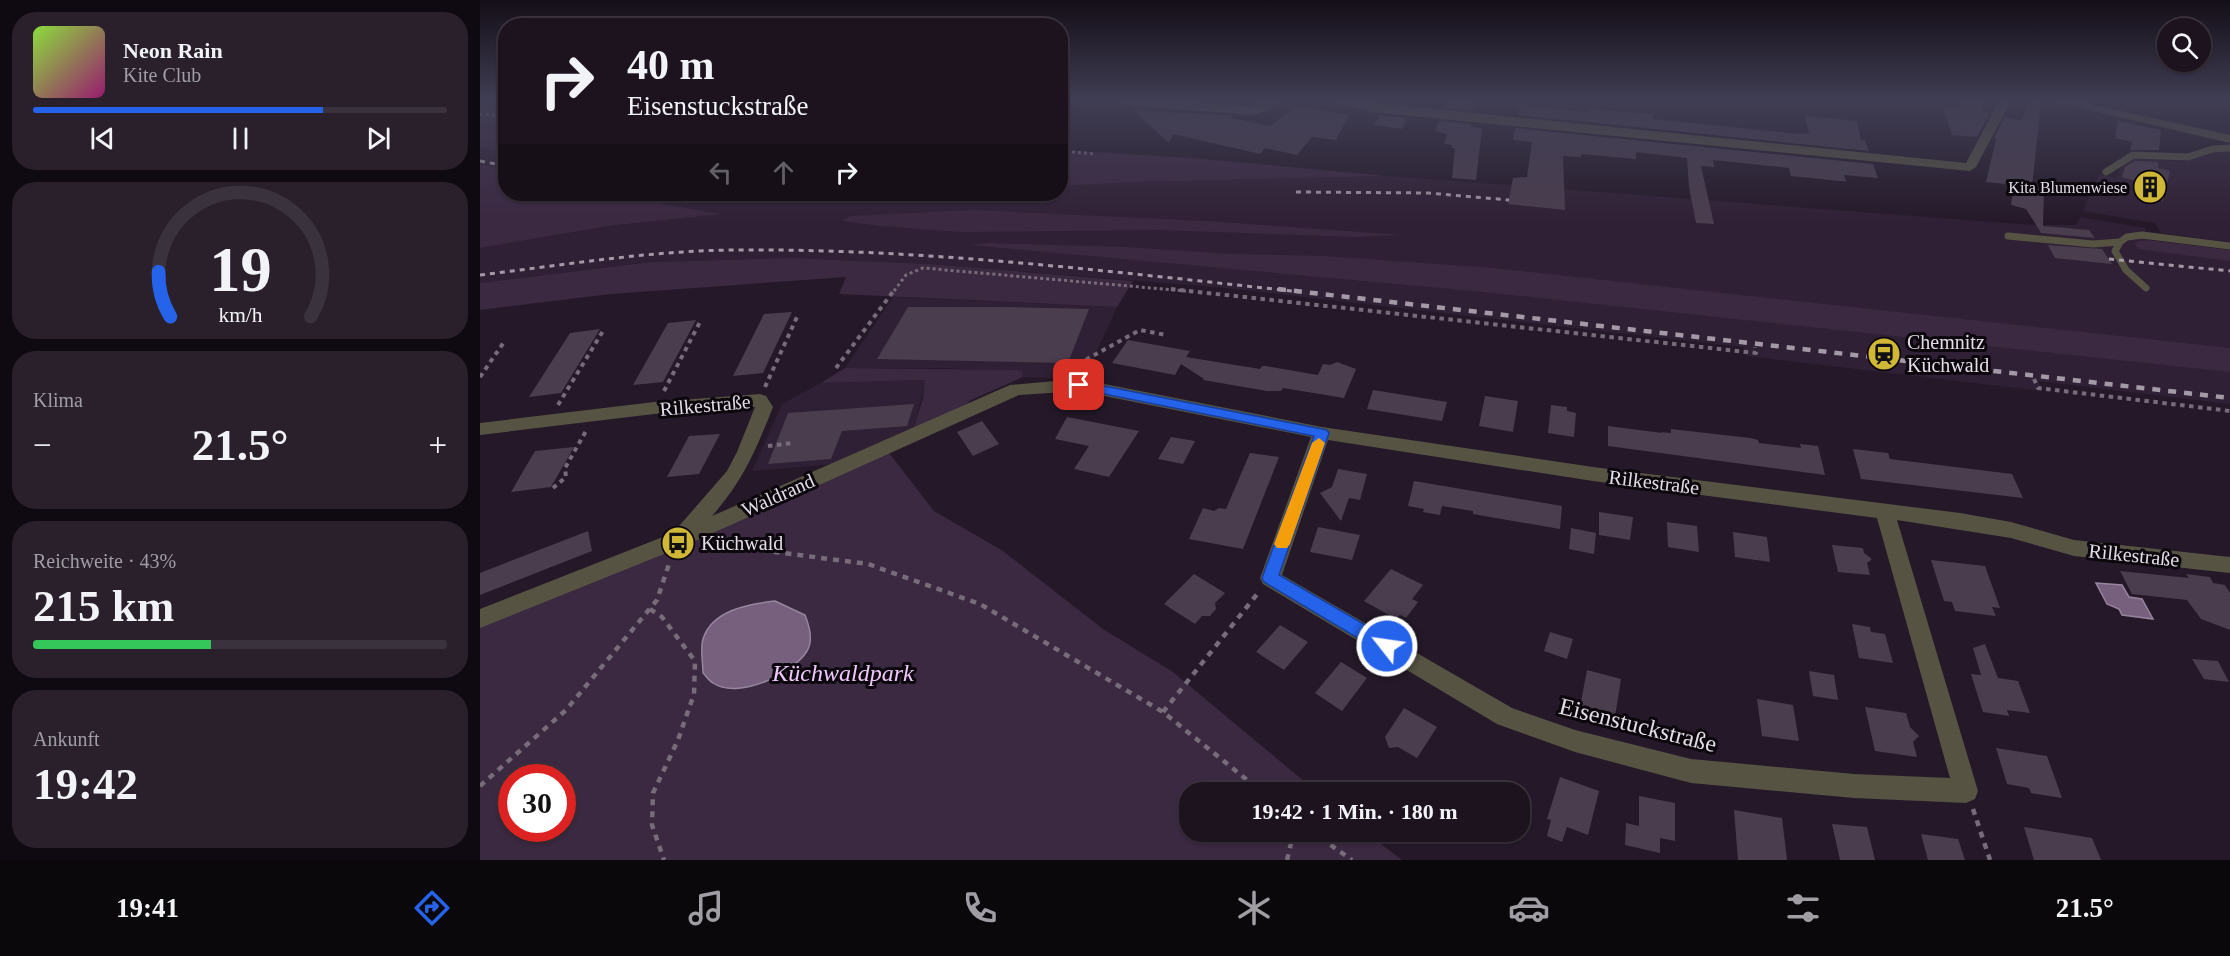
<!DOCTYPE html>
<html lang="de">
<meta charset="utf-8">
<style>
:root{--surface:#1c131f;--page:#29202c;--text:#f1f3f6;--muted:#a09ea4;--line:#3a323d;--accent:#2563eb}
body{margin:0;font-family:Georgia,serif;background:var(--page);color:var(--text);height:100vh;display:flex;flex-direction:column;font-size:22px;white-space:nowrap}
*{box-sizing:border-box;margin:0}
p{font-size:20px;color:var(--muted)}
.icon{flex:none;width:33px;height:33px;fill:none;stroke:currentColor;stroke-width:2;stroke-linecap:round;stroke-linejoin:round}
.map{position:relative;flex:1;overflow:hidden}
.panel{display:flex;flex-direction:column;gap:12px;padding:12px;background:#0f0a11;width:480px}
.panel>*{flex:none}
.hud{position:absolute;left:18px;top:18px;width:570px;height:183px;border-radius:24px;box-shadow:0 2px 4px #0004,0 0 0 2px var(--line);background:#1c131f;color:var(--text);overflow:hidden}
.fabs{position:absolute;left:1677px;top:18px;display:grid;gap:12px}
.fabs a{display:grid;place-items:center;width:54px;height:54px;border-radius:50%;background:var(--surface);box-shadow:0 2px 4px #0004,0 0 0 2px var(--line);font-size:30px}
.speed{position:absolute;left:18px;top:764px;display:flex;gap:12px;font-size:30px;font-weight:700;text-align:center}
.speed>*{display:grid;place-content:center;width:78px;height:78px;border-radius:50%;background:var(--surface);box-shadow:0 2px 4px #0004,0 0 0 2px var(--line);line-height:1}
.speed .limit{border:9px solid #d22;background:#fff;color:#111}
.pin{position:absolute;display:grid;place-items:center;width:51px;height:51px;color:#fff;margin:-26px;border-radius:12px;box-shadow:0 3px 9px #0006}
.me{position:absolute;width:66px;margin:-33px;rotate:300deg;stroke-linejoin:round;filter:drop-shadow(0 0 4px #0008)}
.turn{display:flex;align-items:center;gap:21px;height:126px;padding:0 30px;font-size:27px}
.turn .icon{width:78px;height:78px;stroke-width:2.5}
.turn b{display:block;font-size:42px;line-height:51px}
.lanes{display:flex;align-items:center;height:57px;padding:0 30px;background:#0003;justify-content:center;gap:30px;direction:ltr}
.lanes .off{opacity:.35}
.big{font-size:45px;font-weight:600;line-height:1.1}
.panel .tile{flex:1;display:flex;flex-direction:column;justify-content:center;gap:9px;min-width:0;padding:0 21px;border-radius:24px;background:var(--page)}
.panel .dial{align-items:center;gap:0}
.dial svg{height:156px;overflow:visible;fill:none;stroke:var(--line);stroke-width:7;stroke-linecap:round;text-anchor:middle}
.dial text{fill:var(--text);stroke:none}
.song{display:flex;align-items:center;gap:18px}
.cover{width:72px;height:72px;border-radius:9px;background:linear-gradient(135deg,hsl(90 70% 55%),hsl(320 70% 35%))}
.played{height:6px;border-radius:3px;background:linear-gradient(90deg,var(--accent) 70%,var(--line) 70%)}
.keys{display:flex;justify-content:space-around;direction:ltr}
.heat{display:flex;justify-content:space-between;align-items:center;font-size:33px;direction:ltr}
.charge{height:9px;border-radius:4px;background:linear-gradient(90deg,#34c759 43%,var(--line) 0)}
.trip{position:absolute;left:699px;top:782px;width:351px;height:60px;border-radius:24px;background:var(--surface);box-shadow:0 2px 4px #0004,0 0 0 2px var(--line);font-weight:600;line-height:60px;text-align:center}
.menu{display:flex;height:96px;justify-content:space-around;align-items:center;background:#0b080c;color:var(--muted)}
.menu .icon{width:42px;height:42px}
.menu .current{color:var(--accent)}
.menu b{font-size:27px;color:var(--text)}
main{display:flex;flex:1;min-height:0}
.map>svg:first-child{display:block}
.built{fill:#302035}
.green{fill:#3b2841;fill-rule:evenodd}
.water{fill:#76607e;stroke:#97859e;stroke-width:1.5}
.building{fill:#4a3d4e}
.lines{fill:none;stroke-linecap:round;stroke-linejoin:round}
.path-far2{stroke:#776c7a;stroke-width:3;stroke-dasharray:3 3;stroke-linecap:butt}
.path-far1{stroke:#776c7a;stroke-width:4;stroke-dasharray:4.5 4.5;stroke-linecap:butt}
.path{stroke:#776c7a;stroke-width:4.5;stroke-dasharray:6 6;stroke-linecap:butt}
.lane{stroke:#565343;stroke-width:7}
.street{fill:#565343;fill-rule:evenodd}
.rail-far1{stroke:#a49aa7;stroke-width:3;stroke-dasharray:5 5;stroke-linecap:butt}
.rail{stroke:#a49aa7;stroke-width:4.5;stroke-dasharray:8 8;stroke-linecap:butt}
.route{fill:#2563eb;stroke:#184099;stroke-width:1.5}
.slow{fill:#f59e0b}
.labels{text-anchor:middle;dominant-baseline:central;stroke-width:6;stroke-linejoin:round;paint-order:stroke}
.far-poi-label{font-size:16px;fill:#e4dce7;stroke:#0b070d;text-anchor:end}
.poi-label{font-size:20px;fill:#e4dce7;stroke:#0b070d;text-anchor:start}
.street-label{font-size:20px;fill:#e4dce7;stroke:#0b070d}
.near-park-label{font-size:24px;font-style:italic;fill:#f1c8fe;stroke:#0b070d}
.near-street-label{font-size:24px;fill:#e4dce7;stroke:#0b070d}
</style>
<main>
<section class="panel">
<div class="tile">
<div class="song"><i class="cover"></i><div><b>Neon Rain</b><p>Kite Club</p></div></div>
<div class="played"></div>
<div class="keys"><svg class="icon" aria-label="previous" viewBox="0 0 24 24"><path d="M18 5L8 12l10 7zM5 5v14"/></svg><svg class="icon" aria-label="pause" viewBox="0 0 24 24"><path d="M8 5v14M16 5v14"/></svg><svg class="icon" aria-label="next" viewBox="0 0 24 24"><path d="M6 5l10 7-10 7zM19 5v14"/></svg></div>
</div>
<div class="tile dial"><svg viewBox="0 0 100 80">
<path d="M14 69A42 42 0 1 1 86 69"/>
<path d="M14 69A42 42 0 0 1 8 46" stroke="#2563eb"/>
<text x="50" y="56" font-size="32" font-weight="700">19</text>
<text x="50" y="72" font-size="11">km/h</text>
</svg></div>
<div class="tile"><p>Klima</p>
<div class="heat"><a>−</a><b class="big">21.5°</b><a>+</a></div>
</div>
<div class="tile"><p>Reichweite · 43%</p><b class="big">215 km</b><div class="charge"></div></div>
<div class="tile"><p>Ankunft</p><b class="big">19:42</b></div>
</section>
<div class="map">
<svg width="1750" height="860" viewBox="0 0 1750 860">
<rect width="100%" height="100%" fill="#251929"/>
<!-- built -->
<path class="built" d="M0,148l25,5v16l-25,-5z
M1738,152h12v90l-69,-9 -6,-10 -72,-12 16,-37 17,4 6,-13 9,-7 52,4z
M908,176l645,49h43l4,-8 65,11 4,12 -10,1 -3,3 94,17v143l-192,-23 4,10 -296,-35 -2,-9 -213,-24 -305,-35 -296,-24 -137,-6 -142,4 -171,21v-35l129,-22 109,-12 -66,-12 -6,-4 -24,-4h147l50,3h79l60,-3h102l1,-8 73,-4z
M413,297l224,10 -25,55 -9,11 -9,6 -51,-2 -2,-5 -78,-4h-98z
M446,380l-13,50 -80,34 -81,7 30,-67 39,-21z"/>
<!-- green -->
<path class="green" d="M0,101h25v52l-25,-5z
M580,150l132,8 196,18 -254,6 -73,4z
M0,164l25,5 1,25c33,0 120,-8 146,8l69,12 -112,12 -129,22z
M289,194h189c-64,4 -126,5 -189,0z
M494,210l233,11 196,14 -48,2 -196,-7 -199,2 -80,-6 -38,-5 8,-5z
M1669,240l81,10v11l-92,-12 -3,-5 4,-3z
M508,243l137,4 107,7 92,2 169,12 737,80v24l-746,-80 -514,-47z
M313,258l137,6 203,17 -16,26 -278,-13 7,-17 -235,17 -131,16v-27l171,-21z
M365,368l172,2 5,2 1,5 -52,23 -8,7 -50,23 10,-32 2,-18 -104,3z
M406,449l48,62 69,40 100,78 70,43 144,120h-127v39h174l38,29h-922v-236zM32,777h50v51h-50z"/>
<!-- water -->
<path class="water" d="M1616,583l26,2 7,12 13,2 11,20 -31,-4 -3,-6 -12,-5z
M295,601l30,14c4,10 9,25 2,36 -14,23 -69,49 -94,32 -4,-2 -7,-7 -10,-10 0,-10 -3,-24 0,-34 9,-29 46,-35 72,-38z"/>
<!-- building -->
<path class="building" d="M966,101h31l-3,10 -30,-3z
M1480,101h24l-1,11 7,1 -13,24 -25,-2 -10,-29 16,2z
M1548,101h13l-9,86 12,3 -1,36 46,4 6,8 -54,-5 -15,-24 -15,-4 3,-20 -28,-3 10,-43 -2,-1 11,-21 17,4z
M1040,105l67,7 1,-3 65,5v5l147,15h9l-4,-18 52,5 4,19h4l4,11 -351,-36z
M816,106l53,9 -13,25 -24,-3 -15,18 -32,-7 -5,6 -87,-20 -4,9 -36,-33 99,6 -2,2 40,8z
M900,115l27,3 -5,11 -28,-4z
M959,121l32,3 -1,3 12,1 -6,52 -24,-2 3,-30h-3v-3l-8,-1 3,-10 -12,-3z
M1638,121l43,9 -2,20h-29l2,-8 -17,-4z
M1035,128l358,36 5,14 -34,-3 2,6h-6l-49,-5 -2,-8 -76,-8 1,7 -13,-1 13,58 -18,-1 -7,-36 -2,-29 -51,-6v7l-55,-5v3l-18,-1 2,54 -57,-6 5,-26 14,-1 5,-35 -19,-2z
M1655,161l23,1v6l12,3 -7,30 -30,-8 3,-12 -14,-4 3,-10z
M1568,245l54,4 10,15 -57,-6z
M428,307h94l87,2 -21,54 -191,-4z
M312,312l-29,61 -30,3 31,-62z
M216,320l-33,62 -30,3 35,-62z
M120,329l-39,64 -32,4 41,-64z
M648,340l62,11 -4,6 74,12 2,-3h4l52,9 5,-11 7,1 7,-3 19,7 -12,29 -61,-10 -2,3h-14l-64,-11 1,-1 -23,-15 -6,11 -63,-12z
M893,390l74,12 -5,19 -75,-12z
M1005,396l33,5 -5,31 -34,-6z
M434,404l-7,22 -65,5 -11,28 -63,5 20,-51z
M1071,405l16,2v4l9,2 -2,24 -26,-4z
M587,417l72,14 -30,46 -35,-8 15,-23 -34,-7z
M502,421l17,23 -26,12 -16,-24z
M1128,426l54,7 -1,-1 10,1v-4l79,9 8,2 1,3 42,5 -1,-4 18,2 7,29 -217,-29z
M240,434l-21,40 -32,3 22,-41z
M691,437l24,4 -12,23 -25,-5z
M94,447l-23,40 -40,5 24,-41z
M1373,449l35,4 2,6 122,15 11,24 -162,-19z
M770,453l29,4 -36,92 -54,-10 14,-31 11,3 5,-3 7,1z
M858,469l29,5 -7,26 -11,-2 -8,23 -21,-28 12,-6z
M934,481l148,25 -2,23 -87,-15v-3l-31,-5 -2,9 -17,-3 1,-3 -16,-3z
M1119,512l34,5 -3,23 -31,-5z
M1187,522l30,4 2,26 -31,-5z
M838,527l42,8 -8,25 -42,-8z
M1091,528l25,5 -2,21 -25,-5z
M108,531l4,20 -112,44v-22z
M1253,532l34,5 3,25 -35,-5z
M1352,545l31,3 1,5 8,6 -5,4 3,12 -32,-3z
M1451,560l54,6 15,42 -8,-1 4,9 -41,-5 -3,-9 -8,-1z
M911,569l32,16 -11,14 6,3 -12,16 -6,-3 -4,4 -32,-18z
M1640,571l69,7 -3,-4 24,3 3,6 12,2 5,8v37l-29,-11 -14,-19 -55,-6z
M714,574l31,19 -10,10 1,6 -6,7h-8l-7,8 -31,-20z
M1372,624l18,3 1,5 14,2 8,29 -34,-5z
M800,625l28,17 -24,28 -28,-18z
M1070,632l23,7 -6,20 -23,-8z
M1505,644l13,34 20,3 12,32 -23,-3 2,6 -26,-4 -12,-38 10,1 -8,-27z
M1712,659l26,2 11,21 -25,-3z
M861,662l26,16 -25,33 -27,-18z
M1107,670l34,9 -6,38 -35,-10z
M1329,671l25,4 4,25 -25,-4z
M1277,699l36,6 6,36 -37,-5z
M1385,707l41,6 4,14 9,9 -6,6 4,15 -42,-6z
M924,708l33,19 -20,31 -19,-11 -9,1 -4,-11z
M1516,748l51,8 15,42 -31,-5 -2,-5 -22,-4z
M1080,777l39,14 -11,44 -21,-8 -5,15 -15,-6 4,-16 -4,-1z
M1159,796l36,7v38l-15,-3v15l-35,-8 1,-22 13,3z
M1254,810l48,8 5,42h-49z
M1352,824l35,3 8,33h-35z
M1544,827l68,11 9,22h-67z
M1441,834l37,5 7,21h-37z"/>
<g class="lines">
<!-- path-far2 -->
<path class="path-far2" d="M0,114l26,2
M580,151l35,3
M414,291l12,-16 17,-7 263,23"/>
<!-- path-far1 -->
<path class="path-far1" d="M691,289l585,64 -1,-6
M598,364l62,-34 26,5
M356,368l59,-79
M0,377l24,-35
M1554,379l4,9 192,23
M285,387l32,-70
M184,391l36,-69
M78,405l45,-74
M288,446l25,-3
M73,488l13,-11 -1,-9 21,-37"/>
<!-- path -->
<path class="path" d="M234,544l154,20 112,40 183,108 99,80
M170,609l12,8 33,44 -1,33 -16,46 -25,53 -1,32 12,35
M683,712l95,-119
M0,786l86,-76 91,-110 13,-39
M1493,809l17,51
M831,831l41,29
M807,860l7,-29"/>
<!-- lane -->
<path class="lane" d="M1626,172l27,-17 55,2 25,-8 17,-1
M1528,236l85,8 27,-2 7,-5 15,-2 88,11
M1640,242l-5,9 11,19 20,18"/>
<!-- street -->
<path class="street" d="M639,101h56l76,6 14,-6h14l-11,10 -17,4 -126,-10z
M853,101h24l609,62 33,-62h12l-35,66 -6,4 -599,-59z
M1571,101h24l155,34v8z
M599,379l243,48 271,40 367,46 51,9 63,18 156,17v16l-156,-17 -63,-18 -114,-18 81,271 -3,8 -9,4 -112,-5 -163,-15 -116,-31 -78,-28 -234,-140 -3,-6 51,-141 -232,-46 -60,4 -335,151 -204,82v-19l193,-76 54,-62 10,-19 18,-45 -101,7 -174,21v-12l174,-21 106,-8 6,2 7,11c-17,43 -30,74 -61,109l298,-131zM848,440l265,41 284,37 73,260 -96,-4 -163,-15 -116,-29 -63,-22 -230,-133z"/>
<!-- rail-far1 -->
<path class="rail-far1" d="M0,161l26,5
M816,192l132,1 81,7
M1629,259l121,12
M0,275c84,-10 168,-24 252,-25 187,-2 374,21 560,41"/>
<!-- rail -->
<path class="rail" d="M798,289l952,109"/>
</g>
<!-- sky -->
<linearGradient id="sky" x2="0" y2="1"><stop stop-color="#140e17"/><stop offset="0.45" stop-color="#403e54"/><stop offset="1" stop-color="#403e54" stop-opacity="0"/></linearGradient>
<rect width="1750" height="222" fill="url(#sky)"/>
<!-- route -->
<path class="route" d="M599,381l248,49 2,3 -50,142 114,66 3,5 -3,6 -6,2 -6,-2 -117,-70 -2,-4 52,-142 -240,-48 -2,-3 2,-3z"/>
<!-- slow -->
<path class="slow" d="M839,438l6,5 -35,101 -3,4h-10l-3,-4 38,-101z"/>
<!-- icons -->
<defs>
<symbol id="building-disc" viewBox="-11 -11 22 22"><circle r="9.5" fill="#d1b736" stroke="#0b070d"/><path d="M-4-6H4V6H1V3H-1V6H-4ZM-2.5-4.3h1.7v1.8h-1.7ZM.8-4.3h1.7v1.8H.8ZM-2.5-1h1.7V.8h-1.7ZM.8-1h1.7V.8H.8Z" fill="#111"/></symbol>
<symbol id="station-disc" viewBox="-11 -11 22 22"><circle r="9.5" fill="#d1b736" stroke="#0b070d"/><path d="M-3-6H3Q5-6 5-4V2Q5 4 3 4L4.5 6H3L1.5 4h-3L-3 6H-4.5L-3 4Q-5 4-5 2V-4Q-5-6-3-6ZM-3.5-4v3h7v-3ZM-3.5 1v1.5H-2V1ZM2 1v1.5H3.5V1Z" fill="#111"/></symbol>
<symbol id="bus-disc" viewBox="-11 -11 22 22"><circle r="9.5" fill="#d1b736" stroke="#0b070d"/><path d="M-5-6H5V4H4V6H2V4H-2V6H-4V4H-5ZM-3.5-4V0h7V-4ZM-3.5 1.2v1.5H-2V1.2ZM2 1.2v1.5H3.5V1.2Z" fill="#111"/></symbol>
</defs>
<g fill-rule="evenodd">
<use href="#building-disc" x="1651" y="168" width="38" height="38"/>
<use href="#station-disc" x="1385" y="335" width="38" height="38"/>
<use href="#bus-disc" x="179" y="524" width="38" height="38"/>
</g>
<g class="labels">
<!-- far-poi labels -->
<g class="far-poi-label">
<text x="1647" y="187">Kita Blumenwiese</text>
</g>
<!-- poi labels -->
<g class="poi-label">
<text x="1427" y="342">Chemnitz<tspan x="1427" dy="23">Küchwald</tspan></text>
<text x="221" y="543">Küchwald</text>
</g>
<!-- street labels -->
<g class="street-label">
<text transform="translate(225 405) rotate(-5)">Rilkestraße</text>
<text transform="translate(1174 482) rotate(7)">Rilkestraße</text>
<text transform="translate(298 495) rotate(-24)">Waldrand</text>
<text transform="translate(1654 555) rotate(6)">Rilkestraße</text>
</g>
<!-- near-park labels -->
<g class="near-park-label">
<text x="363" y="673">Küchwaldpark</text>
</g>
<!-- near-street labels -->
<g class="near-street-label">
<text transform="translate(1158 725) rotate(14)">Eisenstuckstraße</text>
</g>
</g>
</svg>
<div class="fabs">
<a><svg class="icon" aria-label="search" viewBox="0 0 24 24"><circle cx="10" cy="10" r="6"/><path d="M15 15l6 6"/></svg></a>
</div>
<div class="speed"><div class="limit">30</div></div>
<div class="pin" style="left:599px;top:385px;background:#d93025"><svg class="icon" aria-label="arrive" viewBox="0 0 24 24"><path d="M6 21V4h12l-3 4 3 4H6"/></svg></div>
<svg class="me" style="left:907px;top:646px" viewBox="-20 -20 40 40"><circle r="17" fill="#2563eb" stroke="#fff" stroke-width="3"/><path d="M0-11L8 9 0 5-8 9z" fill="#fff"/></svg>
<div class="trip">19:42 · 1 Min. · 180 m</div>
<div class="hud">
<div class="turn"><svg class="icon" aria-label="right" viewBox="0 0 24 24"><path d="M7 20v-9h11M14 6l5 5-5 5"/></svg><div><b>40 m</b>Eisenstuckstraße</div></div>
<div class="lanes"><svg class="icon off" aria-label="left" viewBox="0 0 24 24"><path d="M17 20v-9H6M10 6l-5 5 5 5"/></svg><svg class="icon off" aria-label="ahead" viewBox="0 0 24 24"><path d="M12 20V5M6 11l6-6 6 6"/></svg><svg class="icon" aria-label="right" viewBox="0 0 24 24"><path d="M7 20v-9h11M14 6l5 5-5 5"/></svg></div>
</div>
</div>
</main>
<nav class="menu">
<b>19:41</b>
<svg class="icon current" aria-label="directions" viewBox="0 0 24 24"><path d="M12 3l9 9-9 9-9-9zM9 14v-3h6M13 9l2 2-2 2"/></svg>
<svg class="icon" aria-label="music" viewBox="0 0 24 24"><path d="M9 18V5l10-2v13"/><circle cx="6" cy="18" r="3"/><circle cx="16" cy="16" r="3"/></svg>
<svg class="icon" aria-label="phone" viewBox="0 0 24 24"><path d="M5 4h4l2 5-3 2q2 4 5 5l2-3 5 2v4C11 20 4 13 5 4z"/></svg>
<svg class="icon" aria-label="climate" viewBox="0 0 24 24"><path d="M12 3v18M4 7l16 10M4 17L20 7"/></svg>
<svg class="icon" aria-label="car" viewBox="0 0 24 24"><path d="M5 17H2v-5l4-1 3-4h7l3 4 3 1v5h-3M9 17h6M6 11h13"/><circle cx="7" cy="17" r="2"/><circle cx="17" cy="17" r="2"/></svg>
<svg class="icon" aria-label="filters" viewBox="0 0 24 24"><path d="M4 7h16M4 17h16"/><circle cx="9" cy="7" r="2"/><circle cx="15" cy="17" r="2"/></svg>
<b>21.5°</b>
</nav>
